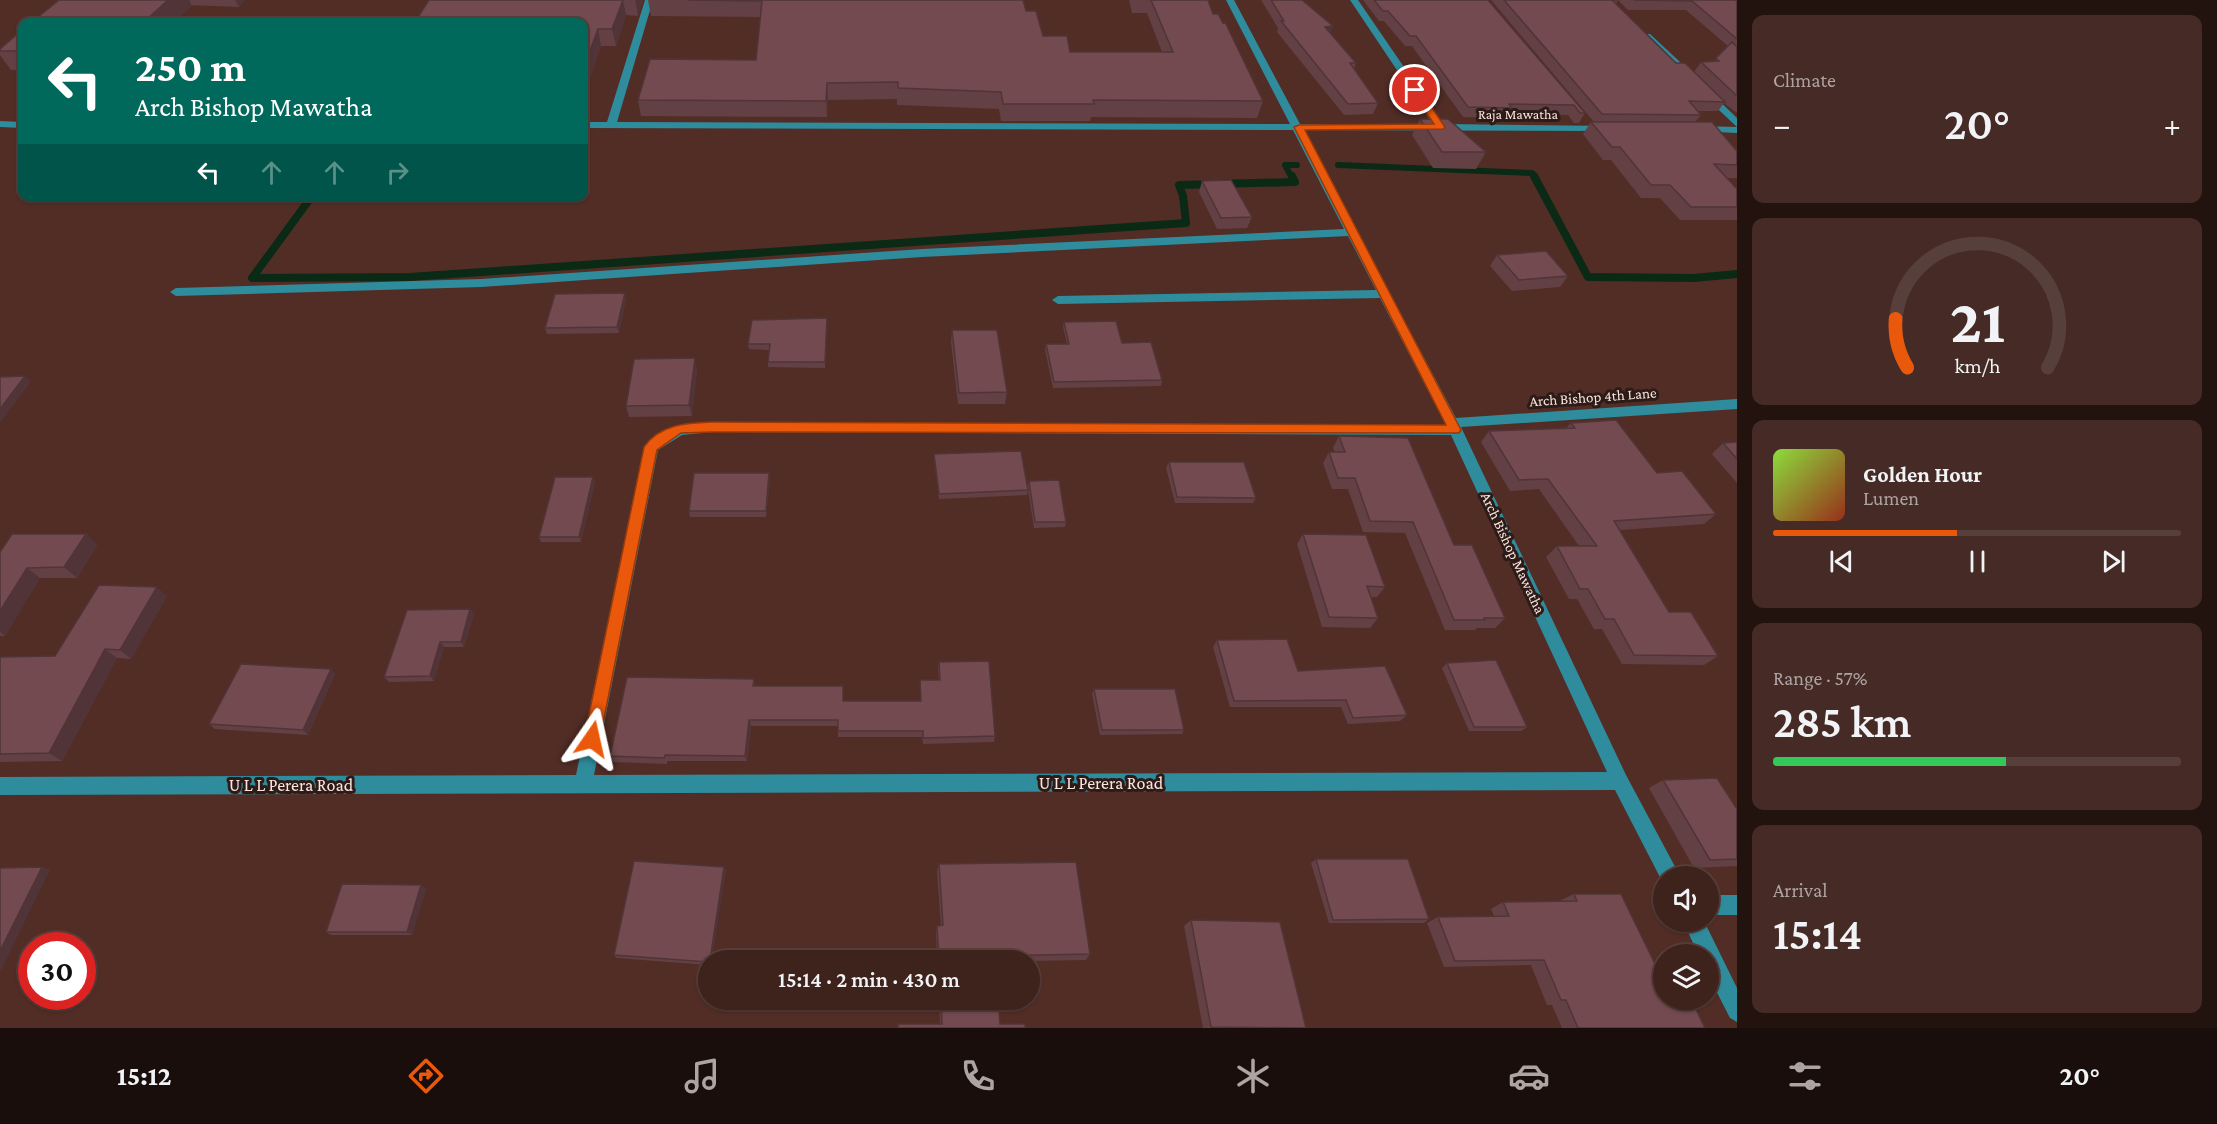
<!DOCTYPE html>
<meta charset="utf-8">
<style>
:root{--surface:#3e221c;--page:#452a25;--text:#f1f3f6;--muted:#ada4a3;--line:#573f3b;--accent:#ea580c}
body{margin:0;font-family:"Crimson Pro",serif;background:var(--page);color:var(--text);height:100vh;display:flex;flex-direction:column;font-size:22px;white-space:nowrap}
*{box-sizing:border-box;margin:0}
p{font-size:20px;color:var(--muted)}
.icon{flex:none;width:33px;height:33px;fill:none;stroke:currentColor;stroke-width:2;stroke-linecap:round;stroke-linejoin:round}
.map{position:relative;flex:1;overflow:hidden}
.side{display:flex;flex-direction:column;gap:15px;padding:15px;background:#22130f;width:480px}
.side>*{flex:none}
.hud{position:absolute;left:18px;top:18px;width:570px;height:183px;border-radius:12px;box-shadow:0 2px 4px #0004,0 0 0 2px var(--line);background:#00695c;color:#fff;overflow:hidden}
.tools{position:absolute;left:1653px;top:866px;display:grid;gap:12px}
.tools a{display:grid;place-items:center;width:66px;height:66px;border-radius:50%;background:var(--surface);box-shadow:0 2px 4px #0004,0 0 0 2px var(--line);font-size:30px}
.speed{position:absolute;left:18px;top:932px;display:flex;gap:12px;font-size:30px;font-weight:700;text-align:center}
.speed>*{display:grid;place-content:center;width:78px;height:78px;border-radius:50%;background:var(--surface);box-shadow:0 2px 4px #0004,0 0 0 2px var(--line);line-height:1}
.speed .limit{border:9px solid #d22;background:#fff;color:#111}
.pin{position:absolute;display:grid;place-items:center;width:51px;height:51px;color:#fff;margin:-26px;border:3px solid #fff;border-radius:50%;box-shadow:0 2px 6px #0007}
.me{position:absolute;width:66px;margin:-33px;rotate:11deg;stroke-linejoin:round;filter:drop-shadow(0 0 4px #0008)}
.turn{display:flex;align-items:center;gap:21px;height:126px;padding:0 18px;font-size:27px}
.turn .icon{width:78px;height:78px;stroke-width:2.5}
.turn b{display:block;font-size:42px;line-height:51px}
.lanes{display:flex;align-items:center;height:57px;padding:0 18px;background:#0003;justify-content:center;gap:30px;direction:ltr}
.lanes .off{opacity:.35}
.big{font-size:45px;font-weight:600;line-height:1.1}
.side .widget{flex:1;display:flex;flex-direction:column;justify-content:center;gap:9px;min-width:0;padding:0 21px;border-radius:12px;background:var(--page)}
.side .dial{align-items:center;gap:0}
.dial svg{height:156px;overflow:visible;fill:none;stroke:var(--line);stroke-width:7;stroke-linecap:round;text-anchor:middle}
.dial text{fill:var(--text);stroke:none}
.song{display:flex;align-items:center;gap:18px}
.cover{width:72px;height:72px;border-radius:9px;background:linear-gradient(135deg,hsl(90 70% 55%),hsl(10 70% 35%))}
.played{height:6px;border-radius:3px;background:linear-gradient(90deg,var(--accent) 45%,var(--line) 45%)}
.keys{display:flex;justify-content:space-around;direction:ltr}
.heat{display:flex;justify-content:space-between;align-items:center;font-size:33px;direction:ltr}
.charge{height:9px;border-radius:4px;background:linear-gradient(90deg,#34c759 57%,var(--line) 0)}
.trip{position:absolute;left:698px;top:950px;width:342px;height:60px;border-radius:30px;background:var(--surface);box-shadow:0 2px 4px #0004,0 0 0 2px var(--line);font-weight:600;line-height:60px;text-align:center}
.tab-bar{display:flex;height:96px;justify-content:space-around;align-items:center;background:#190e0b;color:var(--muted)}
.tab-bar .icon{width:42px;height:42px}
.tab-bar .active{color:var(--accent)}
.tab-bar b{font-size:27px;color:var(--text)}
main{display:flex;flex:1;min-height:0}
.map>svg:first-child{display:block}
.lines{fill:none;stroke-linecap:round;stroke-linejoin:round}
.stream-far1{stroke:#0a2a15;stroke-width:6}
.stream{stroke:#0a2a15;stroke-width:8}
.minor{fill:#2f8c9d;fill-rule:evenodd}
.wall{fill:#634044}
.shaded-wall{fill:#503437}
.building{fill:#734a4f;stroke:#503437;stroke-width:1.5}
.route{fill:#ea580c;stroke:#983908;stroke-width:1.5}
.labels{text-anchor:middle;dominant-baseline:central;stroke-width:6;stroke-linejoin:round;paint-order:stroke}
.far-street-label{font-size:14px;fill:#fde5df;stroke:#2c1b17}
.street-label{font-size:15px;fill:#fde5df;stroke:#2c1b17}
.near-street-label{font-size:18px;fill:#fde5df;stroke:#2c1b17}
</style>
<main>
<div class="map">
<svg width="1737" height="1028" viewBox="0 0 1737 1028">
<rect width="100%" height="100%" fill="#522d26"/>
<g class="lines">
<!-- stream-far1 -->
<path class="stream-far1" d="M1338,165l194,8 2,5
M1292,178l-7,-13h12"/>
<!-- stream -->
<path class="stream" d="M1534,176l54,101 106,1 43,-4
M312,196l-60,82 158,-1 776,-54 -3,-27 -4,-11 116,-3 -3,-6"/>
<!-- minor -->
<path class="minor" d="M645,0h8l-36,122 673,2 -64,-124h8l66,124h133l-83,-124h8l85,124 167,2 1,2 -5,3 -303,-1 153,288 281,-19v10l-276,18 165,348 54,101h-16l-1,7 -48,-93 -1615,5v-18l576,-2 68,-328c14,-22 45,-24 68,-25l734,3 -66,-127 -322,6 -6,-4 6,-4 318,-6 -28,-54 -426,21 -441,30 -305,9 -6,-4 6,-4 305,-9 441,-30 422,-20 -51,-99 -709,-2v-6h23zM712,432l739,3 156,337 -1013,3 64,-325 24,-15z
M1732,0h5v4z
M1644,34h6l44,41v4h-6l-44,-41z
M1704,92h6l27,26v15l-42,-2v-4l4,-1 38,1 -33,-31z
M0,121l22,1v6l-22,-1z
M1708,895h29v20h-29z
M1683,921h21l33,67v34l-7,-4 -22,-43v-21h-10z"/>
</g>
<!-- wall -->
<path class="wall" d="M59,0h186l-6,7z
M429,0h214l-5,16 -12,-1 -10,31h-15l-15,42h-2v-66z
M648,0h375l3,11 17,25 27,16h92l-15,-39h-15l-3,-13h79l5,14 50,87 -6,17 -166,-1 -1,4h-89l-2,-12 -102,-4v-6l-69,1 -1,17 -186,-1 -3,-16 118,-40 4,-43 -109,-1z
M1261,0h41l31,26 -3,7 26,30 -2,6 24,34 -5,11 -29,1 -67,-83 1,-4z
M1363,0h125l97,113 -6,10h-5l-6,-8 -60,-1 -2,4 -43,-1 -51,-71h-7l-21,-25h-5z
M1491,0h127l-2,4 60,59 18,9 7,-10h13l14,-16 -42,-36h-58l-10,-10h117l2,1v111l-3,-1 -10,-8 -6,8h-20l3,4 -6,7 42,29v27h-10l10,11v31h-57l-20,-22h-19l-30,-38h-8l-20,-26 8,-12h3z
M22,30v40h-11l-11,-15v-6z
M1420,119l66,33 -10,17 -43,-1 -21,-33z
M1202,181l50,36 -5,11 -30,1 -18,-37z
M1497,255l71,21 -8,11 -48,4 -22,-25z
M626,299l-7,34 -72,1 -2,-6z
M827,318l-2,50 -57,-1v-5l1,-12 -20,-1 -1,-5z
M1064,322l58,21 40,37 -1,6 -108,2 -8,-38 1,-6h21l-4,-17z
M952,330l55,62 -2,12h-47l-7,-62z
M697,369l-5,47 -63,1 -3,-11z
M1571,423l86,50 59,41 -12,10 -84,6 49,82 49,44 -14,9 -82,-1 -20,-35h-8l-17,-30h-8l-23,-42 11,-11h22l-40,-57 -29,2 -29,-49 8,-11 77,-3z
M1339,436l115,109 51,73 -10,10h-18l-2,2h-30l-40,-97 -42,-1 -15,-43h-16l-9,-26 6,-11h6l-2,-4z
M1737,442v41l-25,-29 11,-11z
M934,454l94,32 1,-5 37,41 -1,5 -31,1 -6,-38 -1,5 -88,4 -5,-39z
M1169,462l87,36 -3,5h-78l-9,-35z
M769,473l1,6 -4,38h-76l-1,-6z
M593,477l2,5 -14,60h-40l-2,-5z
M86,534l11,11 -20,33h-37l-35,58h-5v-84z
M1303,534l82,53 -8,10h-7l8,21 -8,10 -48,-1 -25,-83z
M167,596l-36,63 -14,-1 -55,103 -62,1v-105l55,-1z
M470,609l4,5 -10,33h-20l-10,34 -45,1 -5,-5z
M1217,640l81,31 109,44 -7,6 -52,3 -7,-17h-111l-17,-60z
M939,662l56,74 -1,6 -71,2 -1,-7h-84v-11h-87l-4,35h-80v3l-54,-2 -3,-6 145,-71v1l88,15h77v-21h19l-1,-12z
M1447,663l80,64 -6,4h-52l-27,-63z
M335,674l-27,61 -93,-6 -6,-5z
M1094,689l90,41 -2,4 -82,1 -8,-41z
M1663,780l74,29v57l-43,2 -45,-80z
M1316,859l113,60 -5,4h-95l-18,-60z
M939,864l151,90 -4,6 -57,1v-1h-92l-1,-28 1,-6h4l-4,-55z
M726,870l-18,90v5l-91,-7 -3,-3z
M421,885l5,4 -14,46h-81l-5,-3z
M1574,894l84,76 47,58h-143l-10,-23h-5l-16,-40 -87,2 -17,-44 11,-6 56,-1 -3,-7 12,-7 58,-1v-1z
M1191,920l115,108h-103l-19,-102z
M939,999h59l2,25 25,4h-127v-4h42z"/>
<!-- shaded-wall -->
<path class="shaded-wall" d="M168,0h21l3,6 -17,16h-31z
M235,0h10l-6,7z
M623,0l3,15 -10,31 -4,-17z
M635,0h8l-5,16z
M1333,26l-4,11 -4,-10z
M598,29l3,17 -15,42 -2,-10v-11z
M827,83l1,17 -1,17 -1,-16z
M625,293l1,6 -7,34 -2,-6z
M695,358l2,11 -5,47 -3,-11z
M25,376l6,6 -31,41v-14z
M769,473l1,6 -4,38v-6z
M593,477l2,5 -14,60 -2,-5z
M86,534l11,11 -20,33 -13,-11z
M27,568l13,10 -35,58 -5,-4v-21z
M157,587l10,9 -36,63 -11,-9z
M470,609l4,5 -10,33 -3,-5z
M440,642l4,5 -10,34 -4,-5z
M105,649l12,9 -55,103 -13,-8z
M331,669l4,5 -27,61 -5,-5z
M749,720l2,6 -4,35 -2,-5z
M42,867l8,3 -49,100h-1v-19z
M724,867l2,3 -14,90h-2z
M421,885l5,4 -14,46 -5,-3z"/>
<!-- building -->
<path class="building" d="M59,0h109l-24,22h-112z
M429,0h194l-11,29h-14l-14,38v-45h-169z
M688,0h335l3,11h10l7,25h24l3,16h103l-22,-52h57l5,14h5l5,9 2,-1 38,79 -170,-1 1,4h-91l-2,-12 -103,-4v-6l-71,1 -1,18 -188,-1 12,-41 106,1 6,-59z
M1271,0h31l31,26 -8,1 31,36h-6l28,40 -30,1 -67,-83h3z
M1374,0h114l97,113h-5l-6,-8 -65,-1 2,4 -43,-1 -52,-71h-6l-22,-25h-5z
M1504,0h114h-6l64,63h9l40,39 -36,-1 12,14 -99,-1z
M1634,0h101l2,1v38l-45,-38z
M22,30v21h-22v-2z
M1732,42l5,5v49l-36,-34 18,-1 -3,-3z
M1420,119h28l38,33h-44z
M1591,122h121l25,29v14l-23,-1 23,25v18h-46l-21,-22h-19l-31,-38h-8z
M1231,180l21,37 -31,1 -19,-37z
M1546,251l22,25 -49,4 -22,-25z
M625,293l-8,34 -72,1 10,-34z
M827,318l-2,44h-57l2,-18h-22l4,-24z
M1116,321l6,22 29,-1 11,38 -108,2 -8,-38h23l-5,-22z
M952,330h45l10,62 -48,1z
M695,358l-6,47 -63,1 8,-47z
M25,376l-25,33v-32z
M1616,420l41,53 25,-2 34,43 -102,7 55,91h22l27,44 -84,-1 -20,-36h-9l-17,-30h-8l-23,-43h40l-49,-67 -29,1 -30,-49 86,-3 -4,-5z
M1339,436l69,2 46,107h18l33,73h-21l1,2h-31l-41,-98 -43,-1 -15,-43h-17l-9,-26h16z
M1737,442v17l-14,-16z
M1021,451l7,39 -89,4 -5,-40z
M1169,462h75l12,36 -79,-1z
M694,473h75l-3,38h-77z
M555,477h38l-14,60h-40z
M1059,480l7,42h-31l-6,-41z
M12,534h74l-22,33 -37,1 -27,43v-59z
M1303,534l63,1 19,52 -18,-1 11,32 -49,-1z
M99,585l58,2 -37,63 -15,-1 -56,104 -49,1v-97l55,-1z
M470,609l-9,33h-21l-10,34 -46,1 23,-67z
M1287,639l11,32 87,-5 22,49 -54,3 -7,-18 -112,1 -17,-61z
M1496,660l31,67h-53l-27,-64z
M989,661l6,75 -72,2v-7h-85v-11h-89l-4,36 -80,-1 -1,3 -54,-2 17,-79 127,2 -1,7h90v15h78l-1,-21h20l-1,-18z
M241,664l90,5 -28,61 -94,-6z
M1094,689h81l9,41h-82z
M1717,778l20,31v50l-27,1 -47,-80z
M1316,859h92l21,60 -96,1z
M634,861l90,6 -14,93h-2v2l-94,-7z
M1076,862l14,92 -96,2 1,4h-56l-2,-34 6,-1 -4,-61z
M42,867l-42,84v-83z
M342,884l79,1 -14,47h-81z
M1574,894h47l37,76h6v29h27l14,29h-127l-12,-28h-5l-17,-40 -89,1 -17,-44 71,-1 -6,-14 74,-1z
M1191,920l89,2 26,106 -95,-1z
M941,999h57l2,25h25v4h-127v-4h44z"/>
<!-- route -->
<path class="route" d="M1415,88l4,1 26,38 -2,2 -138,1 156,300 -2,3 -747,-1 -31,1 -24,17 -57,289 -3,5 -5,2 -6,-2 -2,-5 60,-292c16,-23 43,-24 68,-25l734,3 -152,-298 5,-2 135,-1 -23,-34z"/>
<g class="labels">
<!-- far-street labels -->
<g class="far-street-label">
<text x="1518" y="114">Raja Mawatha</text>
</g>
<!-- street labels -->
<g class="street-label">
<text transform="translate(1593 397) rotate(-4)">Arch Bishop 4th Lane</text>
<text transform="translate(1513 553) rotate(65)">Arch Bishop Mawatha</text>
</g>
<!-- near-street labels -->
<g class="near-street-label">
<text x="1101" y="783">U L L Perera Road</text>
<text x="291" y="785">U L L Perera Road</text>
</g>
</g>
</svg>
<div class="tools">
<a><svg class="icon" aria-label="sound" viewBox="0 0 24 24"><path d="M4 9h4l5-4v14l-5-4H4zM17 9q2 3 0 6"/></svg></a>
<a><svg class="icon" aria-label="layers" viewBox="0 0 24 24"><path d="M12 4l9 5-9 5-9-5zM3 14l9 5 9-5"/></svg></a>
</div>
<div class="speed"><div class="limit">30</div></div>
<div class="pin" style="left:1415px;top:90px;background:#d93025"><svg class="icon" aria-label="arrive" viewBox="0 0 24 24"><path d="M6 21V4h12l-3 4 3 4H6"/></svg></div>
<svg class="me" style="left:592px;top:739px" viewBox="-20 -20 40 40"><path d="M0-17L14 15 0 8-14 15z" fill="#ea580c" stroke="#fff" stroke-width="4"/></svg>
<div class="trip">15:14 · 2 min · 430 m</div>
<div class="hud">
<div class="turn"><svg class="icon" aria-label="left" viewBox="0 0 24 24"><path d="M17 20v-9H6M10 6l-5 5 5 5"/></svg><div><b>250 m</b>Arch Bishop Mawatha</div></div>
<div class="lanes"><svg class="icon" aria-label="left" viewBox="0 0 24 24"><path d="M17 20v-9H6M10 6l-5 5 5 5"/></svg><svg class="icon off" aria-label="ahead" viewBox="0 0 24 24"><path d="M12 20V5M6 11l6-6 6 6"/></svg><svg class="icon off" aria-label="ahead" viewBox="0 0 24 24"><path d="M12 20V5M6 11l6-6 6 6"/></svg><svg class="icon off" aria-label="right" viewBox="0 0 24 24"><path d="M7 20v-9h11M14 6l5 5-5 5"/></svg></div>
</div>
</div>
<section class="side">
<div class="widget"><p>Climate</p>
<div class="heat"><a>−</a><b class="big">20°</b><a>+</a></div>
</div>
<div class="widget dial"><svg viewBox="0 0 100 80">
<path d="M14 69A42 42 0 1 1 86 69"/>
<path d="M14 69A42 42 0 0 1 8 44" stroke="#ea580c"/>
<text x="50" y="56" font-size="32" font-weight="700">21</text>
<text x="50" y="72" font-size="11">km/h</text>
</svg></div>
<div class="widget">
<div class="song"><i class="cover"></i><div><b>Golden Hour</b><p>Lumen</p></div></div>
<div class="played"></div>
<div class="keys"><svg class="icon" aria-label="previous" viewBox="0 0 24 24"><path d="M18 5L8 12l10 7zM5 5v14"/></svg><svg class="icon" aria-label="pause" viewBox="0 0 24 24"><path d="M8 5v14M16 5v14"/></svg><svg class="icon" aria-label="next" viewBox="0 0 24 24"><path d="M6 5l10 7-10 7zM19 5v14"/></svg></div>
</div>
<div class="widget"><p>Range · 57%</p><b class="big">285 km</b><div class="charge"></div></div>
<div class="widget"><p>Arrival</p><b class="big">15:14</b></div>
</section>
</main>
<nav class="tab-bar">
<b>15:12</b>
<svg class="icon active" aria-label="directions" viewBox="0 0 24 24"><path d="M12 3l9 9-9 9-9-9zM9 14v-3h6M13 9l2 2-2 2"/></svg>
<svg class="icon" aria-label="music" viewBox="0 0 24 24"><path d="M9 18V5l10-2v13"/><circle cx="6" cy="18" r="3"/><circle cx="16" cy="16" r="3"/></svg>
<svg class="icon" aria-label="phone" viewBox="0 0 24 24"><path d="M5 4h4l2 5-3 2q2 4 5 5l2-3 5 2v4C11 20 4 13 5 4z"/></svg>
<svg class="icon" aria-label="climate" viewBox="0 0 24 24"><path d="M12 3v18M4 7l16 10M4 17L20 7"/></svg>
<svg class="icon" aria-label="car" viewBox="0 0 24 24"><path d="M5 17H2v-5l4-1 3-4h7l3 4 3 1v5h-3M9 17h6M6 11h13"/><circle cx="7" cy="17" r="2"/><circle cx="17" cy="17" r="2"/></svg>
<svg class="icon" aria-label="filters" viewBox="0 0 24 24"><path d="M4 7h16M4 17h16"/><circle cx="9" cy="7" r="2"/><circle cx="15" cy="17" r="2"/></svg>
<b>20°</b>
</nav>
